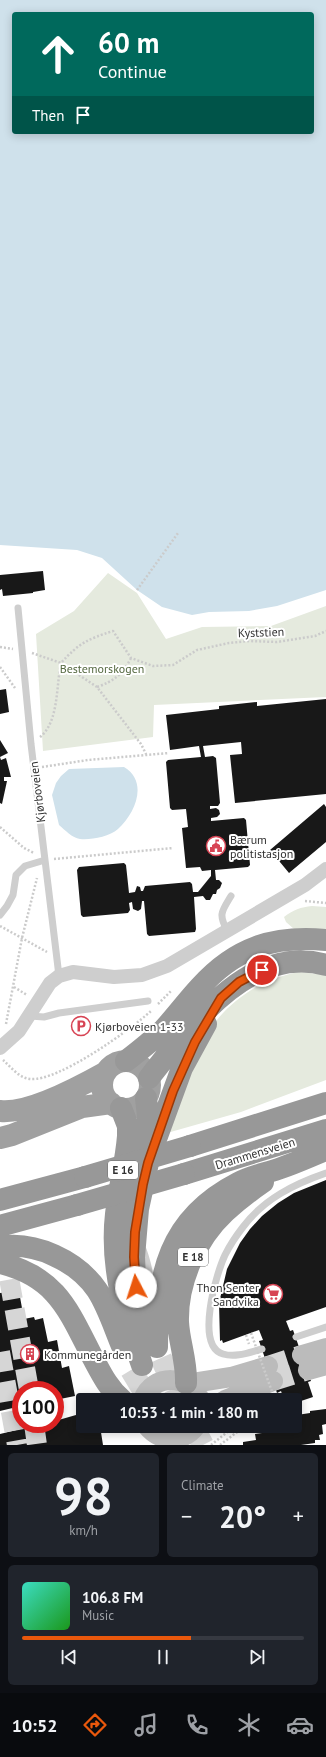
<!DOCTYPE html>
<meta charset="utf-8">
<style>
:root{--surface:#171b24;--page:#20242c;--text:#f1f3f6;--muted:#9ea1a6;--line:#363941;--accent:#ea580c}
body{margin:0;font-family:"PT Sans",sans-serif;background:var(--page);color:var(--text);height:100vh;display:flex;flex-direction:column;font-size:15px;white-space:nowrap}
*{box-sizing:border-box;margin:0}
p{font-size:13px;color:var(--muted)}
.icon{flex:none;width:22px;height:22px;fill:none;stroke:currentColor;stroke-width:2;stroke-linecap:round;stroke-linejoin:round}
.map{position:relative;height:1445px;overflow:hidden}
.side{display:flex;flex-direction:column;gap:8px;padding:8px;background:#0d0f14;flex:1}
.side>*{flex:none}
.banner{position:absolute;left:12px;top:12px;width:302px;height:122px;border-radius:4px;box-shadow:0 2px 10px #0003;background:#00695c;color:#fff;overflow:hidden}
.speed{position:absolute;left:12px;top:1381px;display:flex;gap:8px;font-size:20px;font-weight:700;text-align:center}
.speed>*{display:grid;place-content:center;width:52px;height:52px;border-radius:50%;background:var(--surface);box-shadow:0 2px 10px #0003;line-height:1}
.speed .limit{border:6px solid #d22;background:#fff;color:#111}
.pin{position:absolute;display:grid;place-items:center;width:34px;height:34px;color:#fff;margin:-17px;border:2px solid #fff;border-radius:50%;box-shadow:0 1px 4px #0007}
.me{position:absolute;width:44px;margin:-22px;rotate:355deg;stroke-linejoin:round;filter:drop-shadow(0 0 3px #0008)}
.turn{display:flex;align-items:center;gap:14px;height:84px;padding:0 20px;font-size:18px}
.turn .icon{width:52px;height:52px;stroke-width:2.5}
.turn b{display:block;font-size:28px;line-height:34px}
.then{display:flex;align-items:center;height:38px;padding:0 20px;background:#0003;gap:8px;font-size:15px}
.big{font-size:30px;font-weight:700;line-height:1.1}
.side .tile{flex:1;display:flex;flex-direction:column;justify-content:center;gap:6px;min-width:0;padding:0 14px;border-radius:6px;background:var(--page)}
.side .dial{align-items:center;gap:0}
.dial b{font-size:52px;line-height:1}
.song{display:flex;align-items:center;gap:12px}
.cover{width:48px;height:48px;border-radius:6px;background:linear-gradient(135deg,hsl(170 70% 55%),hsl(120 70% 35%))}
.played{height:4px;border-radius:2px;background:linear-gradient(90deg,var(--accent) 60%,var(--line) 60%)}
.keys{display:flex;justify-content:space-around;direction:ltr}
.heat{display:flex;justify-content:space-between;align-items:center;font-size:22px;direction:ltr}
.side .tiles{flex:1;display:grid;gap:8px;grid-template-columns:1fr 1fr}
.tile:last-child{grid-column:span 2}
.trip{position:absolute;left:76px;top:1393px;width:226px;height:40px;border-radius:4px;background:var(--surface);box-shadow:0 2px 10px #0003;font-weight:700;line-height:40px;text-align:center}
.dock{display:flex;height:64px;justify-content:space-around;align-items:center;background:#090b0e;color:var(--muted)}
.dock .icon{width:28px;height:28px}
.dock .current{color:var(--accent)}
.dock b{font-size:18px;color:var(--text)}
.map>svg:first-child{display:block}
.green{fill:#e5eade}
.water{fill:#cfe1eb;fill-rule:evenodd}
.building{fill:#181818}
.lines{fill:none;stroke-linecap:round;stroke-linejoin:round}
.secondary-tunnel{stroke:#d6d6d6;stroke-width:20;stroke-dasharray:20 10;stroke-linecap:butt}
.motorway-tunnel{stroke:#d6d6d6;stroke-width:22;stroke-dasharray:22 11;stroke-linecap:butt}
.path{stroke:#cbcbcb;stroke-width:2.5;stroke-dasharray:2 2;stroke-linecap:butt}
.service{stroke:#cecece;stroke-width:7}
.minor{stroke:#cecece;stroke-width:14}
.secondary{stroke:#bbb;stroke-width:20}
.trunk{stroke:#a0a0a0;stroke-width:22}
.motorway{stroke:#989898;stroke-width:22}
.path-bridge{stroke:#cbcbcb;stroke-width:2.5;stroke-dasharray:2 2;stroke-linecap:butt}
.motorway-bridge{stroke:#989898;stroke-width:22}
.route-casing{stroke:#983908;stroke-width:10}
.route{stroke:#ea580c;stroke-width:7}
.labels{text-anchor:middle;dominant-baseline:central;stroke-width:4;stroke-linejoin:round;paint-order:stroke}
.shield{fill:#fff;stroke:#6f6f6f;stroke-width:1}
.shield-label{font-size:11px;font-weight:bold;fill:#313131}
.street-label{font-size:12px;fill:#313131;stroke:#fff}
.park-label{font-size:12px;fill:#566a42;stroke:#fff}
.poi-label{font-size:12px;fill:#313131;stroke:#fff;text-anchor:start}
</style>
<div class="map">
<svg width="326" height="1445" viewBox="0 0 326 1445">
<rect width="100%" height="100%" fill="#fff"/>
<!-- green -->
<path class="green" d="M108,573l29,20 29,46 36,-12 69,-1 55,-20v91l-172,8 -1,32 -110,14 -7,-117 38,-23z
M312,906l14,1v22h-32l-8,-7 -2,-5c9,-7 17,-10 28,-11z
M300,972l26,3v105l-85,32 -74,21c9,-23 19,-47 28,-70 4,-10 7,-22 13,-31 21,-32 54,-54 92,-60z"/>
<!-- water -->
<path class="water" d="M0,0h326v590l-49,16 -28,5 -40,1 -17,3 -30,-8 -25,-17 -35,-32 -25,-8 -77,-5zM14,14h298v118h-298z
M124,767c25,15 11,47 -6,62 -9,8 -27,11 -38,10 -8,-1 -15,-9 -21,-14l-7,-30 4,-12 5,-7 8,-7z"/>
<!-- building -->
<path class="building" d="M43,571l2,19 -12,2v1l-30,3 -1,-7 -2,1v-15z
M6,689l3,23 -9,2v-24z
M326,699v95l-91,9 -5,-48 12,-1 -1,-12 -38,4 2,11 8,-1 3,2 4,45 -2,3h-8v3l6,-1 3,2 1,4 -3,3 -6,1v3l33,-3 2,2 4,45 -2,2 -33,3 1,10h3l3,3 -2,5 -3,2 -1,4h-3l-3,6h-4l-3,-4 -9,1 2,32 -1,3 -46,4 -2,-2 -3,-33h-2l-1,8 -3,2 -5,-2 -1,-7 -3,1 1,7 -2,3 -45,4 -2,-2 -4,-45 2,-3 45,-4 2,2 3,28 6,-1 2,-6 3,1 1,4h2l2,-5 45,-4 2,2 1,8h5l13,-16v-6l-9,1 -2,-4 -14,1 -4,-40 6,-1 -2,-18 -14,1 -2,-2 -4,-46 2,-2 33,-3 -2,-11 -29,4 -4,-35 53,-6v-3l38,-4v4z
M0,740l8,13 -8,4z
M0,757l1,3 5,-2 5,19h-7v4h3l-5,23 -2,-1z
M324,804l2,3v35l-37,31 -19,-23z
M326,1180v127l-40,14 4,10 3,-1 18,51 -3,1 5,15 -18,6v-3h-11l-3,-9 -4,2 -18,-52 4,-1 -4,-10 -36,13 -1,-3 -2,1 -1,-38 8,-34 13,-26 10,-14 12,-13 16,-13 16,-10z
M8,1292l12,5 4,22 10,-2 1,3 8,-2 5,24 9,-2 5,28 7,-2 6,30 -20,4v-10h-34v16l-21,5v-118z
M326,1409v15l-4,1 1,9 -4,1 1,5h-5v3l-14,2h-58v-3l13,-2 -1,-6 14,-2v-4l26,-2 2,-11 13,-2v-2z
M83,1413v13h17l3,19h-103v-11l41,-10h14v-3z"/>
<g class="lines">
<!-- secondary-tunnel -->
<path class="secondary-tunnel" d="M4,1250l25,140
M0,1352l17,93
M268,1366l34,-11
M273,1381l35,-11
M34,1424l3,21"/>
<!-- motorway-tunnel -->
<path class="motorway-tunnel" d="M161,1358l19,42
M131,1370l18,30
M193,1426l10,19"/>
<!-- path -->
<path class="path" d="M137,590l41,-57
M0,647l13,2
M32,653l29,10c18,-20 27,-24 52,-32l18,27 22,8 20,-1 24,-15 32,-7 20,-2 28,1 38,-6 11,-5
M0,667l15,21
M97,687c17,-6 26,-13 34,-29
M40,737c19,-15 16,-51 21,-74l36,24 44,57 5,10
M42,767l46,-7 81,-7
M0,827l24,21 10,5
M54,859l119,-11
M305,901l21,2
M0,926l47,26
M14,987l13,8
M158,1004l13,-13
M6,1024l16,-86 15,-60
M3,1060c8,7 16,18 27,19 28,3 100,-49 121,-68
M246,1335l3,9
M281,1400l3,-2
M211,1445l24,-19
M220,1445l25,-19"/>
<!-- service -->
<path class="service" d="M18,608l13,136 28,232
M0,915l7,-9 6,-11 3,-20 9,-9 20,-6
M227,930c-9,-16 -5,-19 4,-34
M30,1016l14,1 15,-4 89,-12
M141,1245c7,14 8,30 13,45
M296,1337l30,-10
M262,1349c-12,3 -26,9 -39,5 -28,-8 -7,-80 2,-99 5,-10 11,-19 18,-28 21,-28 51,-43 83,-54"/>
<!-- minor -->
<path class="minor" d="M0,1048l19,-17 31,-48 9,-7 14,-4 41,5 28,-2 25,-9 138,-81 21,-16"/>
<!-- secondary -->
<path class="secondary" d="M302,1355l24,-7
M308,1370l18,-5
M190,1385l9,-3 32,-5 37,-11
M143,1400c9,-27 48,-26 57,0
M225,1400l48,-19
M147,1426c13,16 36,17 49,0"/>
<!-- trunk -->
<path class="trunk" d="M102 1085a24 24 0 1 1 48 0a24 24 0 1 1-48 0Z
M0,1111c28,3 81,-25 106,-39
M0,1138l12,-3 70,-28 29,-4"/>
<!-- motorway -->
<path class="motorway" d="M126,1061c13,-10 26,-20 38,-32 12,-13 23,-28 36,-42 35,-39 73,-52 126,-47
M149,1078c41,-52 101,-135 177,-113
M146,1098l2,19v46l-10,46 -4,48 1,22 5,29 14,33
M121,1108l7,18v10c-2,26 -9,51 -12,78 -6,52 9,103 26,151
M190,1146l136,-43
M152,1150l30,-82 24,-44
M184,1174l142,-44
M0,1200l85,-23
M0,1226l77,-21
M0,1247c35,-6 77,14 97,43 11,17 17,37 25,56
M0,1263c58,14 69,49 94,97 8,15 15,29 28,40
M157,1347c0,-72 11,-128 81,-164 13,-7 29,-10 43,-15 15,-5 30,-12 45,-18
M186,1383c1,-21 -7,-41 -8,-61 -1,-40 18,-83 47,-110 12,-11 25,-21 38,-30"/>
<!-- path-bridge -->
<path class="path-bridge" d="M251,1333l24,67"/>
<!-- motorway-bridge -->
<path class="motorway-bridge" d="M85,1177l105,-31
M77,1205l107,-31"/>
</g>
<g class="lines">
<defs>
<path id="route" d="M136,1287l-2,-30 1,-25 8,-48 5,-21 25,-72 22,-49 26,-44 18,-16 23,-12"/>
</defs>
<!-- route casing -->
<use href="#route" class="route-casing"/>
<!-- route -->
<use href="#route" class="route"/>
</g>
<!-- icons -->
<defs>
<symbol id="civic-ring" viewBox="-11 -11 22 22"><circle r="9.5" fill="#fff" stroke="#d74454" stroke-width="1.5"/><path d="M-.6-6.5H3V-4.5H.6V-3L4-1V1h2V6H-6V1h2V-1L-.6-3ZM-1.2 2.5V6h2.4V2.5Z" fill="#d74454"/></symbol>
<symbol id="parking-ring" viewBox="-11 -11 22 22"><circle r="9.5" fill="#fff" stroke="#d74454" stroke-width="1.5"/><path d="M-3.5-5.5H1a3.5 3.5 0 0 1 0 7H-1V5.5H-3.5ZM-1-3.4V-.6H.8a1.4 1.4 0 0 0 0-2.8Z" fill="#d74454"/></symbol>
<symbol id="supermarket-ring" viewBox="-11 -11 22 22"><circle r="9.5" fill="#fff" stroke="#d74454" stroke-width="1.5"/><path d="M-6-5.5h2.5l.6 2H6L4.5 2H-2.5L-4.4-4H-6ZM-1.5 3.2a1.3 1.3 0 1 0 .1 0ZM3 3.2a1.3 1.3 0 1 0 .1 0Z" fill="#d74454"/></symbol>
<symbol id="building-ring" viewBox="-11 -11 22 22"><circle r="9.5" fill="#fff" stroke="#d74454" stroke-width="1.5"/><path d="M-4-6H4V6H1V3H-1V6H-4ZM-2.5-4.3h1.7v1.8h-1.7ZM.8-4.3h1.7v1.8H.8ZM-2.5-1h1.7V.8h-1.7ZM.8-1h1.7V.8H.8Z" fill="#d74454"/></symbol>
</defs>
<g fill-rule="evenodd">
<use href="#civic-ring" x="205" y="835" width="22" height="22"/>
<use href="#parking-ring" x="70" y="1015" width="22" height="22"/>
<use href="#supermarket-ring" x="262" y="1283" width="22" height="22"/>
<use href="#building-ring" x="19" y="1343" width="22" height="22"/>
</g>
<g class="labels">
<!-- shield labels -->
<g class="shield">
<rect x="108" y="1161" width="30" height="18" rx="3"/>
<rect x="178" y="1248" width="30" height="18" rx="3"/>
</g>
<g class="shield-label">
<text x="123" y="1170">E 16</text>
<text x="193" y="1257">E 18</text>
</g>
<!-- street labels -->
<g class="street-label">
<text transform="translate(261 632) rotate(-2)">Kyststien</text>
<text transform="translate(37 792) rotate(-97)">Kjørboveien</text>
<text transform="translate(255 1153) rotate(-17)">Drammensveien</text>
</g>
<!-- park labels -->
<g class="park-label">
<text x="102" y="668">Bestemorskogen</text>
</g>
<!-- poi labels -->
<g class="poi-label">
<text x="230" y="839">Bærum<tspan x="230" dy="14">politistasjon</tspan></text>
<text x="95" y="1026">Kjørboveien 1-33</text>
<text x="259" y="1287" text-anchor="end">Thon Senter<tspan x="259" dy="14">Sandvika</tspan></text>
<text x="44" y="1354">Kommunegården</text>
</g>
</g>
</svg>
<div class="speed"><div class="limit">100</div></div>
<div class="pin" style="left:262px;top:970px;background:#d93025"><svg class="icon" aria-label="arrive" viewBox="0 0 24 24"><path d="M6 21V4h12l-3 4 3 4H6"/></svg></div>
<svg class="me" style="left:136px;top:1287px" viewBox="-20 -20 40 40"><circle r="19" fill="#fff"/><path d="M0-13L10 11 0 6-10 11z" fill="#ea580c"/></svg>
<div class="trip">10:53 · 1 min · 180 m</div>
<div class="banner">
<div class="turn"><svg class="icon" aria-label="ahead" viewBox="0 0 24 24"><path d="M12 20V5M6 11l6-6 6 6"/></svg><div><b>60 m</b>Continue</div></div>
<div class="then">Then<svg class="icon" aria-label="arrive" viewBox="0 0 24 24"><path d="M6 21V4h12l-3 4 3 4H6"/></svg></div>
</div>
</div>
<section class="side">
<div class="tiles">
<div class="tile dial"><b>98</b><p>km/h</p></div>
<div class="tile"><p>Climate</p>
<div class="heat"><a>−</a><b class="big">20°</b><a>+</a></div>
</div>
<div class="tile">
<div class="song"><i class="cover"></i><div><b>106.8 FM</b><p>Music</p></div></div>
<div class="played"></div>
<div class="keys"><svg class="icon" aria-label="previous" viewBox="0 0 24 24"><path d="M18 5L8 12l10 7zM5 5v14"/></svg><svg class="icon" aria-label="pause" viewBox="0 0 24 24"><path d="M8 5v14M16 5v14"/></svg><svg class="icon" aria-label="next" viewBox="0 0 24 24"><path d="M6 5l10 7-10 7zM19 5v14"/></svg></div>
</div>
</div>
</section>
<nav class="dock">
<b>10:52</b>
<svg class="icon current" aria-label="directions" viewBox="0 0 24 24"><path d="M12 3l9 9-9 9-9-9zM9 14v-3h6M13 9l2 2-2 2"/></svg>
<svg class="icon" aria-label="music" viewBox="0 0 24 24"><path d="M9 18V5l10-2v13"/><circle cx="6" cy="18" r="3"/><circle cx="16" cy="16" r="3"/></svg>
<svg class="icon" aria-label="phone" viewBox="0 0 24 24"><path d="M5 4h4l2 5-3 2q2 4 5 5l2-3 5 2v4C11 20 4 13 5 4z"/></svg>
<svg class="icon" aria-label="climate" viewBox="0 0 24 24"><path d="M12 3v18M4 7l16 10M4 17L20 7"/></svg>
<svg class="icon" aria-label="car" viewBox="0 0 24 24"><path d="M5 17H2v-5l4-1 3-4h7l3 4 3 1v5h-3M9 17h6M6 11h13"/><circle cx="7" cy="17" r="2"/><circle cx="17" cy="17" r="2"/></svg>
</nav>
